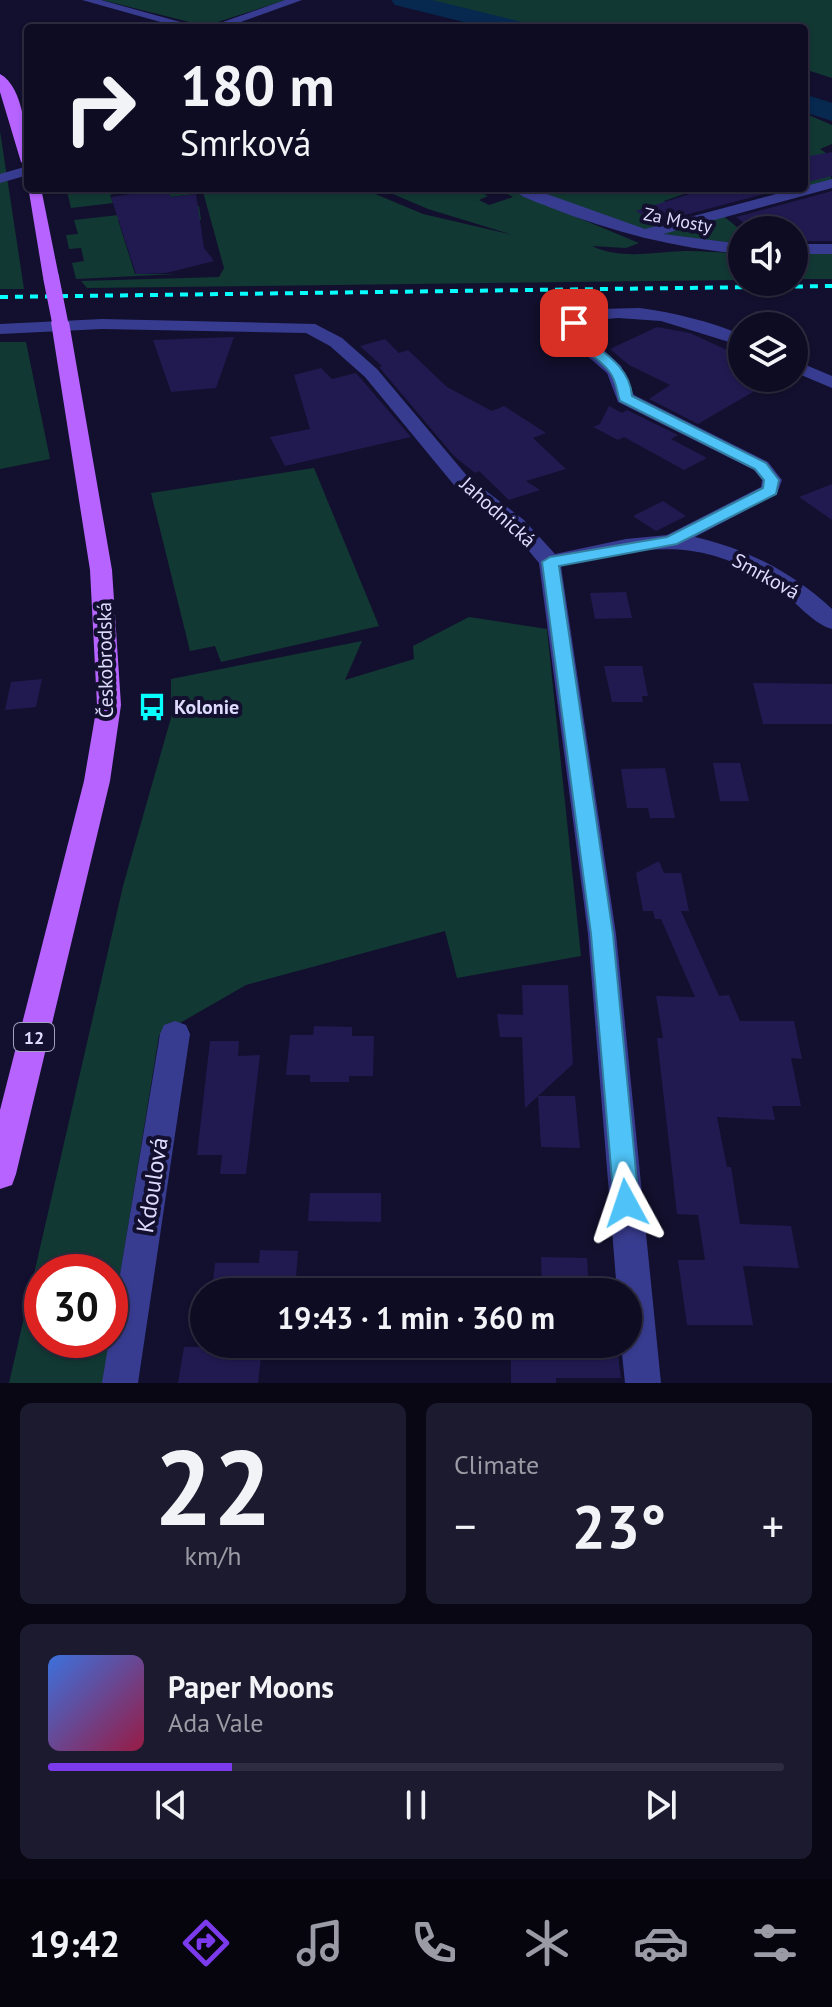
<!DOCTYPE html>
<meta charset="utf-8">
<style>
:root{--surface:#0e0c22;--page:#1c1a2f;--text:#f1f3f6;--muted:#9b9ba5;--line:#2e2c40;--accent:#7c3aed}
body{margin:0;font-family:"PT Sans",sans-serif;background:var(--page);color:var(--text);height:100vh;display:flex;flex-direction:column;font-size:30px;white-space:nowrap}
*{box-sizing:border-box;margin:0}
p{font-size:26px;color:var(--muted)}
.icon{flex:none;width:44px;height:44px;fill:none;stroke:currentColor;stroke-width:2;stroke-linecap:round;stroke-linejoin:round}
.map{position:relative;height:1383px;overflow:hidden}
.sheet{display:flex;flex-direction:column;gap:20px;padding:20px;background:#080713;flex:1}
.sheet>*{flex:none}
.guide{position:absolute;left:24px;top:24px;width:784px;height:168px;border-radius:8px;box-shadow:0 2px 6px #0004,0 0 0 2px var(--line);background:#0e0c22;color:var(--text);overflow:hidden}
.fabs{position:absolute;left:728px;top:216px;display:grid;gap:16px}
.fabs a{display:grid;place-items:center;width:80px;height:80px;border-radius:50%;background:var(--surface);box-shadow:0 2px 6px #0004,0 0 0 2px var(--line);font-size:40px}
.speed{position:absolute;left:24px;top:1254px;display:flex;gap:16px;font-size:40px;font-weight:700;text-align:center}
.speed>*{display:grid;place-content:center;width:104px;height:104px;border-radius:50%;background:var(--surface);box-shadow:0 2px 6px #0004,0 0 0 2px var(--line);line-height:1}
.speed .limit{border:12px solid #d22;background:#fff;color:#111}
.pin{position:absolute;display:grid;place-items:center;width:68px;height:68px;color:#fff;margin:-34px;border-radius:16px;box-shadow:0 4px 12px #0006}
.me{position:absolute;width:88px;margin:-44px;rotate:355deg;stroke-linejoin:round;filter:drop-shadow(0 0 6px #0008)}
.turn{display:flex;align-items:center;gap:28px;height:168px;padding:0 24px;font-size:36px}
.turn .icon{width:104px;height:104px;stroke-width:2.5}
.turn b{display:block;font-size:56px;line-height:68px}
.big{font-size:60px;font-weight:700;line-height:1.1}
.sheet .tile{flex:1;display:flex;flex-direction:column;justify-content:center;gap:12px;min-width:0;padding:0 28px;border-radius:12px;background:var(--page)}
.sheet .dial{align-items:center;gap:0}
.dial b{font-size:104px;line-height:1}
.song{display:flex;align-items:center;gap:24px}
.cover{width:96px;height:96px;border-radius:12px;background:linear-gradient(135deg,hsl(220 70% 55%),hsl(340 70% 35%))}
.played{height:8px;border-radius:4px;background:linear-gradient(90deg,var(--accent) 25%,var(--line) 25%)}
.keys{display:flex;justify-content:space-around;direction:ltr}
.heat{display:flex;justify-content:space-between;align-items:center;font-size:44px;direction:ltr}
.sheet .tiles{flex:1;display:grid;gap:20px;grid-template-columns:1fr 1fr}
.tile:last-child{grid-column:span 2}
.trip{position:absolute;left:190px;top:1278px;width:452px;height:80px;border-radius:40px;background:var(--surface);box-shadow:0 2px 6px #0004,0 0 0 2px var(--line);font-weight:700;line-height:80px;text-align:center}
.tab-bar{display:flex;height:128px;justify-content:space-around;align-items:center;background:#06050e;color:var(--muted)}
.tab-bar .icon{width:56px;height:56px}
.tab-bar .active{color:var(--accent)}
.tab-bar b{font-size:36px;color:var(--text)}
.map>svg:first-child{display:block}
.green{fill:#123833}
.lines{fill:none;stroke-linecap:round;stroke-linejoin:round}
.river{fill:#07284f;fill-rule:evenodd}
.building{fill:#201a50}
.street{fill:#383c90;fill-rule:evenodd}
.primary{fill:#b663ff;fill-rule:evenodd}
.rail{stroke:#08fdff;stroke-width:4;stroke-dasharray:8 7;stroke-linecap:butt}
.primary-bridge{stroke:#b663ff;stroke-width:16}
.route{fill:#4fc3f7;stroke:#337fa1;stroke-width:2}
.labels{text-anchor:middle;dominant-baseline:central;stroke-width:8;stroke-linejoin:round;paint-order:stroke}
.far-street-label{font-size:18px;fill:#dddcff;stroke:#12102e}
.shield{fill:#12102e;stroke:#a09fc0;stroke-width:2}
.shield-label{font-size:18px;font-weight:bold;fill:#dddcff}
.street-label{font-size:20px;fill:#dddcff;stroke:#12102e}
.poi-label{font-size:20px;font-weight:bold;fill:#dddcff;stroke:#12102e;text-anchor:start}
.near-street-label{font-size:24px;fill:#dddcff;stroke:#12102e}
</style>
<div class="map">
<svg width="832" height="1383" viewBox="0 0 832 1383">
<rect width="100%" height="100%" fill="#12102e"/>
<!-- green -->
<path class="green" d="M102,0h184l-81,26z
M412,0h420v78l-28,-9v-41h-279z
M804,113l28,12v19l-12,5 6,4 6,28 -41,11 -7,-4h20z
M0,131l24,158h-24z
M91,188h105l1,6 -36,4 9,-3 -4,-6 -35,5 -2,-4 -19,5 3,8 -42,5 -4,-17z
M202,188h159l62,26 90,21 -85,-26 -49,-21h99l-2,2 12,6 -9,4 10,5 24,-8 -16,-9h10l132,55 -13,5 -34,-2c30,14 61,6 93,5 19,0 38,2 57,2v27l-655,8 -6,-7 138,-4 5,-9z
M528,188h173l-37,13 28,18 -47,12z
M199,206l2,14 -51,6 -3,-10 -29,4 17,54h42l-101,5 -4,-16 12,-2 -3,-13 -12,1 -3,-14 12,-1 -4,-14z
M722,215l20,16v13l-87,-10z
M794,253l38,1v25h-38z
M0,342h26l24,117 -50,10z
M314,468l65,158 -158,36 -6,-16 -25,5 -39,-158z
M469,617l78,12 34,327 -124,22 -12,-47 -199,54 -87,50 -49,303v-66h-68v68h68l-7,43h-94l114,-497 48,-168v-39l191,-38 -17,39 69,-21 -1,-13z"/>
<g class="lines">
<!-- river -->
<path class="river" d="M391,0h41l94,23 3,5h-41l-93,-23z
M804,94l28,9v18l-28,-9z"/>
</g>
<!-- building -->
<path class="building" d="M832,152v24l-28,7v-26z
M699,188h88l-132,35 -19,-12 66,-21z
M166,189l5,8 25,-3 8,54 10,13 -48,12 -30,1 -25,-77z
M832,191v50h-32l-6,-5v-6l-9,-2 -32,2 -17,-13z
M657,327l33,6 52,24v21h35l-79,46 -49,-25 21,-14 -41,-20 -19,-16z
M234,337l-18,51 -45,4 -18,-52z
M385,339l14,14 9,-3 39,37 45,24 12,-5 42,27 -13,5 33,31 -40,12 14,9 -31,10 -30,-29 -4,2 -21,-17 -75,-89 3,-1 -22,-20z
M321,368l11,11 24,-6 55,64 -126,29 -15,-29 40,-8 -16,-54z
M609,406l13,7 5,-3 51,25 -7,4 36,19 -23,12 -60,-33 -6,3 -25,-13 7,-3z
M832,484v36l-33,-23z
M663,501l23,15 -30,15 -23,-15z
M626,592l6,26 -37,1 -5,-26z
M604,666h38l6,30h-6l1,6h-31z
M42,679l-6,28 -31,3 6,-28z
M753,683l79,1v40h-69z
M713,763h27l9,38h-29z
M665,768l10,50h-25l-2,-10h-21l-6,-39z
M659,861l5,12h17l8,38h-8l38,85 10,-1 11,26h54l8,38 -11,-1 10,48h-29l3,14 -58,-3 10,50h4l9,57 51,2 8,42 -56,-2 10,59h-66l-9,-65h27l-7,-45 -21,-1 -20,-176h6l-7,-42 39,1 -34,-78h-6l-2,-8h-10l-7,-38z
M522,985h46l5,79 -35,32h37l5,52 -39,-1 -3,-51 -13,12 -3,-71h-22l-3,-23 26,1z
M314,1026l38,1v9h22l-1,40h-24v6h-39v-7h-24l4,-40h23z
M210,1041h29l-1,15 22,-1 -14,119h-26l2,-19h-25z
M310,1193h71v29l-73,-1z
M260,1250l38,1 -3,41h-83l3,-29h44z
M541,1257l46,1 2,34h-47z
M205,1344h43l-2,13 15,1 -3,25h-80l6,-36h20z
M561,1347h56l4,31h-65v5h-45v-29l51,3z"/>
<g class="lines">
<!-- street -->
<path class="street" d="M82,0h19l101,28h-20z
M285,0h17l-78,28h-18z
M28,166v9l-28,8v-9z
M832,179v9l-169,46 79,10v10c-67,-6 -130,-22 -193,-47 -12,-5 -29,-10 -38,-19h19l115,41z
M794,244h38v10h-38z
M640,308c35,5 69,13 102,27v11l-81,-25 -43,-3 -34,3 -2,9 39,36 13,29 134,67 14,18 -5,14 -82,43c52,12 97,35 137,72v20c-20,-5 -40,-32 -58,-44 -74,-51 -131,-38 -213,-19l55,368 45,449h-36l-4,-39h7v-52h-11l-29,-358 -49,-371 -29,-35 -56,-43 -89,-108 -35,-31 -24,-13 -204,-4 -102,5v-10l102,-5 213,5 27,14 35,31 91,108 56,43 31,34 71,-15 41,-4 94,-48 1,-7 -8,-10 -136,-68 -11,-29 -36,-31 -7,-12 7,-17 26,-4z
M794,360l38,16v12l-38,-16z
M175,1021l11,4 4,9 -52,349h-36l58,-349 4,-9z"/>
<!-- primary -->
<path class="primary" d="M0,74c24,12 28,68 28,92l-7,-4 -21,-70z
M28,186l13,2 18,89 -2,3 -14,-3z
M60,317l9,5 43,248 9,135 -11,76 -94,393 -4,11 -12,4v-79l84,-329 13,-76 -7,-135 -39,-248z"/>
<!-- rail -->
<path class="rail" d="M0,297l832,-11"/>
<!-- primary-bridge -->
<path class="primary-bridge" d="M51,277l9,45"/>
</g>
<!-- route -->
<path class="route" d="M574,319l7,4 2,13c21,17 47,31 49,60l134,67 13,17 -3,14 -99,50 -118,22 54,368 26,269 -4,9 -9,3 -9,-3 -3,-9 -23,-269 -49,-372 8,-5 117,-20 96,-49 1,-8 -9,-11 -135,-68c-4,-11 -3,-20 -11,-30 -15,-19 -37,-22 -41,-48z"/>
<!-- icons -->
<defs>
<symbol id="bus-bare" viewBox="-9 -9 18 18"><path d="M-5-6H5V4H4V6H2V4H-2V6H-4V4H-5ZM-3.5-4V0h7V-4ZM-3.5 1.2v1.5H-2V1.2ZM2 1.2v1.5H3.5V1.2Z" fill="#08fdff" stroke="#12102e" stroke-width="2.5" paint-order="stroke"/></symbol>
</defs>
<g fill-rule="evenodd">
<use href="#bus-bare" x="132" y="687" width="40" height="40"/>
</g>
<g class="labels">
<!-- far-street labels -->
<g class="far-street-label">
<text transform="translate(678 220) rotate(11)">Za Mosty</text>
</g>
<!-- shield labels -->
<rect class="shield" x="14" y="1023" width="40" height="28" rx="6"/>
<g class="shield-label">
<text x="34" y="1037">12</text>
</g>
<!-- street labels -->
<g class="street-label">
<text transform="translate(498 512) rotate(42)">Jahodnická</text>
<text transform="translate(766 576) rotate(29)">Smrková</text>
<text transform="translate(105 660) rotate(-91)">Českobrodská</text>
</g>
<!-- poi labels -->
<g class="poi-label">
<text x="174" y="707">Kolonie</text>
</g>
<!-- near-street labels -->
<g class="near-street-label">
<text transform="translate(152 1185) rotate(-81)">Kdoulová</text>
</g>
</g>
</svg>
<div class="fabs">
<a><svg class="icon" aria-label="sound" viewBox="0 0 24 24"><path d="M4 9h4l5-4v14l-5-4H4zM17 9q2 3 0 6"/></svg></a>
<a><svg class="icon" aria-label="layers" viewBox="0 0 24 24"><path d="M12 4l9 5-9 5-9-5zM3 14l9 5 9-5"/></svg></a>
</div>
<div class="speed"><div class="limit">30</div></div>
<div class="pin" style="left:574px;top:323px;background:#d93025"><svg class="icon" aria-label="arrive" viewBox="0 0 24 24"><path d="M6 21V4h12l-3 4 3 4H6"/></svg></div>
<svg class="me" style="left:626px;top:1203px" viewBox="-20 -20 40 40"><path d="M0-17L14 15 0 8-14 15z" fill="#4fc3f7" stroke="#fff" stroke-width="4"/></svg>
<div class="trip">19:43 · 1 min · 360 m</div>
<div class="guide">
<div class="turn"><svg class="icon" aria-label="right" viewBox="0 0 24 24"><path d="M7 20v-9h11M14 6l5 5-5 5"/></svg><div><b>180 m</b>Smrková</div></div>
</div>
</div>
<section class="sheet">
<div class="tiles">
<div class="tile dial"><b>22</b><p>km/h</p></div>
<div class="tile"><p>Climate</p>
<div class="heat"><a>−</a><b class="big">23°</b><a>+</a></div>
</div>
<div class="tile">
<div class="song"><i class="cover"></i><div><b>Paper Moons</b><p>Ada Vale</p></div></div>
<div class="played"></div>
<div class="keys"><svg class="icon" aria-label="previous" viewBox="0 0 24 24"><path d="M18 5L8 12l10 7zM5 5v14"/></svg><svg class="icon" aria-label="pause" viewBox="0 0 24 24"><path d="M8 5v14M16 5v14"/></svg><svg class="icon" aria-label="next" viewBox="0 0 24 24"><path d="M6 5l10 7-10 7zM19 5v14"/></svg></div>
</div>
</div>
</section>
<nav class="tab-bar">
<b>19:42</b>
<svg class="icon active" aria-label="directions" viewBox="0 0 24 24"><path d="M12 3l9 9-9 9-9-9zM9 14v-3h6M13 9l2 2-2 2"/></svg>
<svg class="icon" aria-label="music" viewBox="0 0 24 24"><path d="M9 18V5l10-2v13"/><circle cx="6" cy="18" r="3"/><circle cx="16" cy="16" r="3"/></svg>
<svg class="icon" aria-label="phone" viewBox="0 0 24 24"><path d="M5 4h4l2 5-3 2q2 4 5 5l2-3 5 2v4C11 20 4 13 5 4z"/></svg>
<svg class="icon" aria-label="climate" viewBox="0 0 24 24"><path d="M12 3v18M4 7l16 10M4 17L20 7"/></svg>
<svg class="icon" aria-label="car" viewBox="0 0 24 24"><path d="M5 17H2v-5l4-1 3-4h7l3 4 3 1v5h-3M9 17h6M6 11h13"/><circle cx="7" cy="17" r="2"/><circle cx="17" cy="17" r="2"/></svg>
<svg class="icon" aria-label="filters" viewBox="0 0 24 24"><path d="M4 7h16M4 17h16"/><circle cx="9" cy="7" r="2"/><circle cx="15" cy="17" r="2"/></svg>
</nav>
